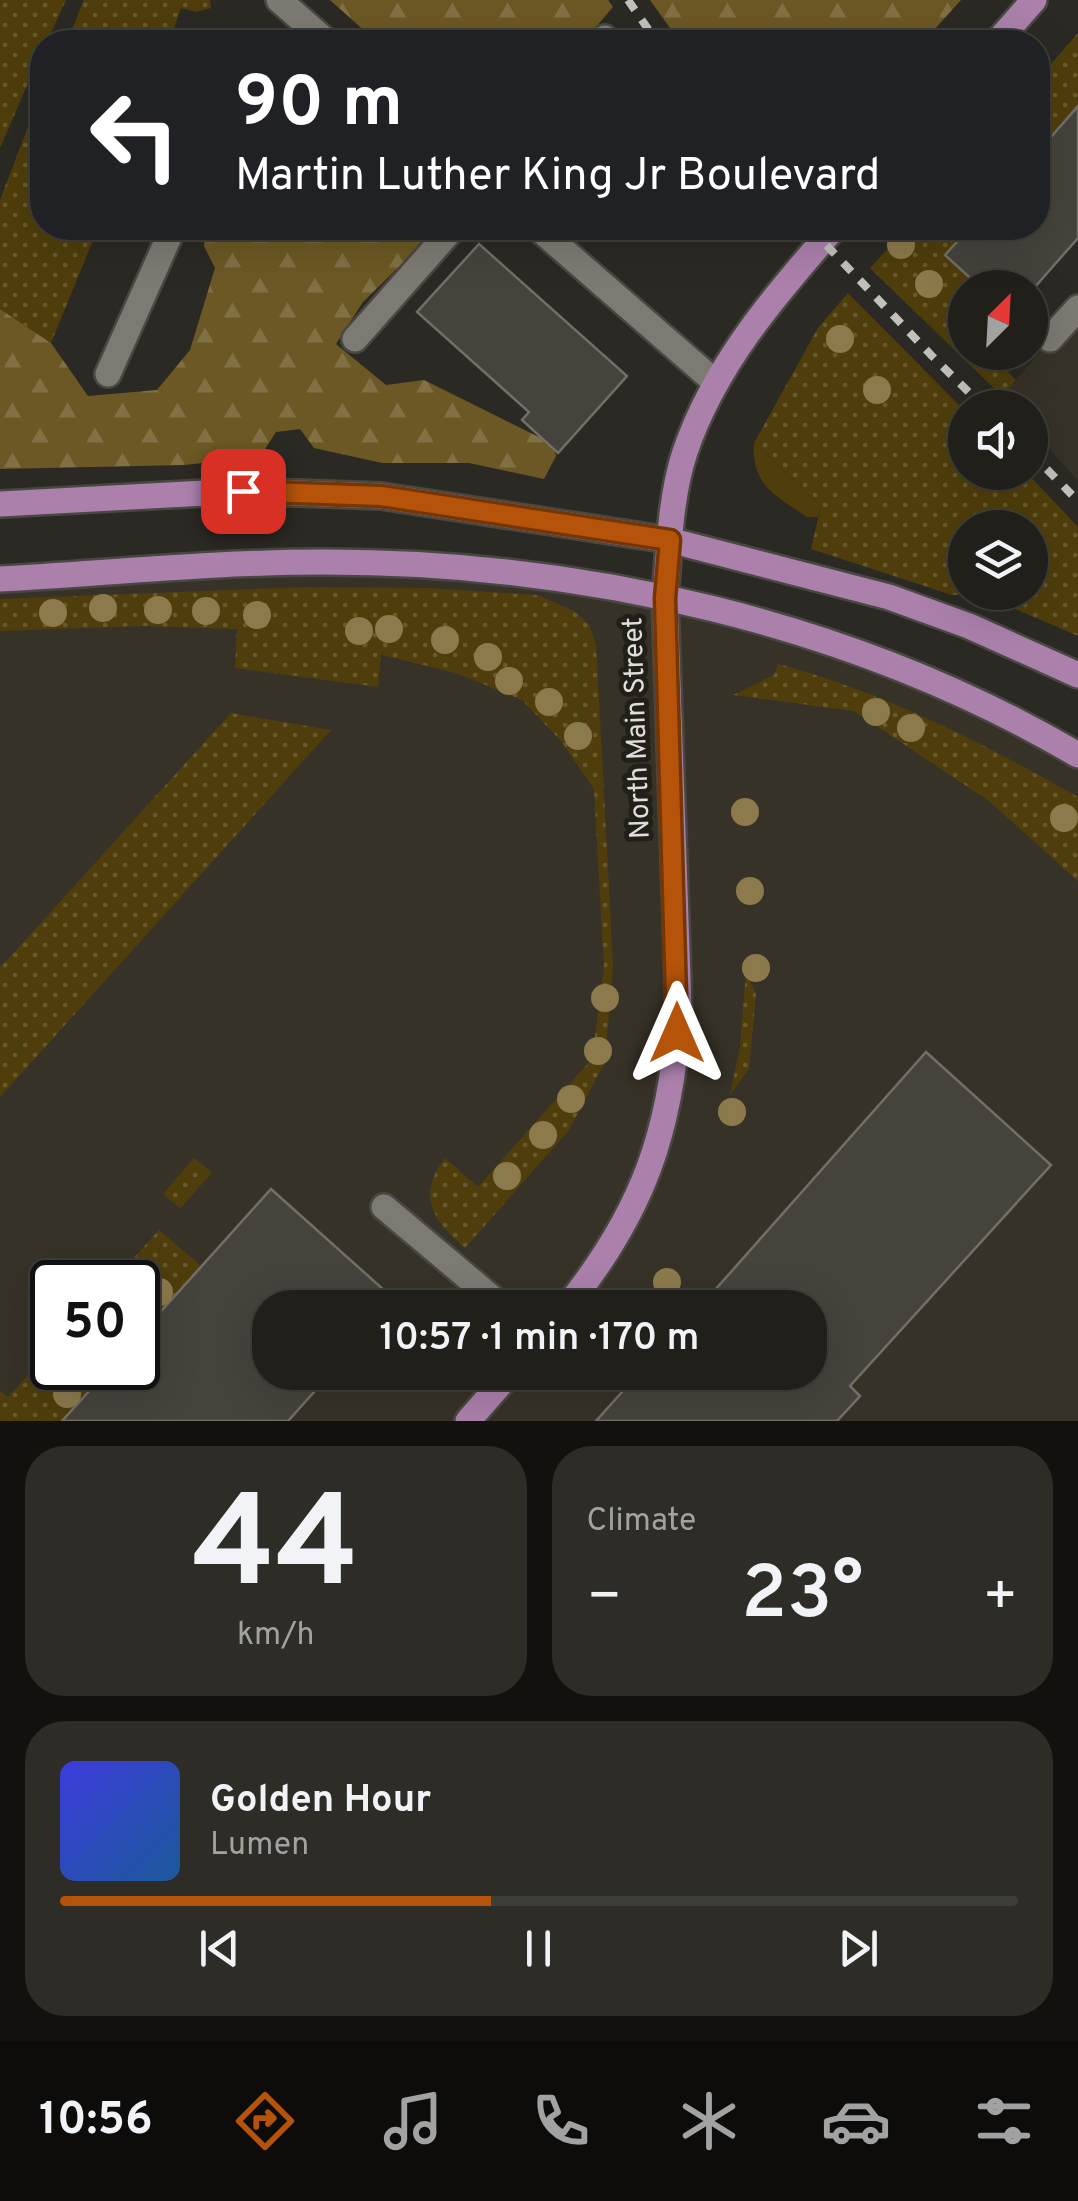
<!DOCTYPE html>
<meta charset="utf-8">
<style>
:root{--surface:#201f1a;--page:#2d2c27;--text:#f1f3f6;--muted:#a2a2a2;--line:#3d3d39;--accent:#b45309}
body{margin:0;font-family:Overpass,sans-serif;background:var(--page);color:var(--text);height:100vh;display:flex;flex-direction:column;font-size:38px;white-space:nowrap}
*{box-sizing:border-box;margin:0}
p{font-size:32px;color:var(--muted)}
.icon{flex:none;width:55px;height:55px;fill:none;stroke:currentColor;stroke-width:2;stroke-linecap:round;stroke-linejoin:round}
.map{position:relative;height:1421px;overflow:hidden}
.drawer{display:flex;flex-direction:column;gap:25px;padding:25px;background:#12110e;flex:1}
.drawer>*{flex:none}
.top-card{position:absolute;left:30px;top:30px;width:1020px;height:210px;border-radius:40px;box-shadow:0 10px 40px #0002,0 0 0 2px var(--line);background:#202124;color:#fff;overflow:hidden}
.needle{width:65px;rotate:24deg}
.tools{position:absolute;left:948px;top:270px;display:grid;gap:20px}
.tools a{display:grid;place-items:center;width:100px;height:100px;border-radius:50%;background:var(--surface);box-shadow:0 10px 40px #0002,0 0 0 2px var(--line);font-size:50px}
.speed{position:absolute;left:30px;top:1260px;display:flex;gap:20px;font-size:50px;font-weight:700;text-align:center}
.speed>*{display:grid;place-content:center;width:130px;height:130px;border-radius:50%;background:var(--surface);box-shadow:0 10px 40px #0002,0 0 0 2px var(--line);line-height:1}
.speed .limit{border:5px solid #111;border-radius:15px;background:#fff;color:#111}
.pin{position:absolute;display:grid;place-items:center;width:85px;height:85px;color:#fff;margin:-42px;border-radius:20px;box-shadow:0 5px 15px #0006}
.me{position:absolute;width:110px;margin:-55px;rotate:0deg;stroke-linejoin:round;filter:drop-shadow(0 0 8px #0008)}
.turn{display:flex;align-items:center;gap:35px;height:210px;padding:0 40px;font-size:45px}
.turn .icon{width:130px;height:130px;stroke-width:2.5}
.turn b{display:block;font-size:70px;line-height:85px}
.big{font-size:75px;font-weight:600;line-height:1.1}
.drawer .tile{flex:1;display:flex;flex-direction:column;justify-content:center;gap:15px;min-width:0;padding:0 35px;border-radius:40px;background:var(--page)}
.drawer .dial{align-items:center;gap:0}
.dial b{font-size:130px;line-height:1}
.song{display:flex;align-items:center;gap:30px}
.cover{width:120px;height:120px;border-radius:15px;background:linear-gradient(135deg,hsl(240 70% 55%),hsl(210 70% 35%))}
.played{height:10px;border-radius:5px;background:linear-gradient(90deg,var(--accent) 45%,var(--line) 45%)}
.keys{display:flex;justify-content:space-around;direction:ltr}
.heat{display:flex;justify-content:space-between;align-items:center;font-size:55px;direction:ltr}
.drawer .tiles{flex:1;display:grid;gap:25px;grid-template-columns:1fr 1fr}
.tile:last-child{grid-column:span 2}
.trip{position:absolute;left:252px;top:1290px;width:575px;height:100px;border-radius:40px;background:var(--surface);box-shadow:0 10px 40px #0002,0 0 0 2px var(--line);font-weight:600;line-height:100px;text-align:center}
.dock{display:flex;height:160px;justify-content:space-around;align-items:center;background:#0d0c0a;color:var(--muted)}
.dock .icon{width:70px;height:70px}
.dock .selected{color:var(--accent)}
.dock b{font-size:45px;color:var(--text)}
.map>svg:first-child{display:block}
.built{fill:#373227;fill-rule:evenodd}
.grass{fill:url(#grass-dots);fill-rule:evenodd}
.forest{fill:url(#forest-firs)}
.garden{fill:#4f3e0b}
.building{fill:#45433c;stroke:#726f68;stroke-width:2.5}
.lines{fill:none;stroke-linecap:round;stroke-linejoin:round}
.minor-casing{stroke:#494742;stroke-width:30}
.major-casing{stroke:#494742;stroke-width:30}
.minor{stroke:#7c7a72;stroke-width:25}
.major{stroke:#ab81ac;stroke-width:25}
.rail{stroke:#c3c1bd;stroke-width:8;stroke-dasharray:12 12;stroke-linecap:butt}
.tree{fill:#8c7a4c}
.route-casing{stroke:#753606;stroke-width:25}
.route{stroke:#b45309;stroke-width:18}
.labels{text-anchor:middle;dominant-baseline:central;stroke-width:10;stroke-linejoin:round;paint-order:stroke}
.street-label{font-size:28px;fill:#e0deda;stroke:#221f19}
</style>
<div class="map">
<svg width="1078" height="1421" viewBox="0 0 1078 1421">
<defs>
<pattern id="grass-dots" width="8" height="8" patternUnits="userSpaceOnUse" patternTransform="scale(2.5)"><rect width="8" height="8" fill="#4f3e0b"/><path d="M2 2h.1M6 6h.1" fill="none" stroke="#68592e" stroke-width="1.8" stroke-linecap="round"/></pattern>
<pattern id="forest-firs" width="22" height="20" patternUnits="userSpaceOnUse" patternTransform="scale(2.5)"><rect width="22" height="20" fill="#6c5824"/><path d="M5 1l3.5 6h-7zM16 11l3.5 6h-7z" fill="#817043"/></pattern>
</defs>
<rect width="100%" height="100%" fill="#2b2923"/>
<!-- built -->
<path class="built" d="M1078,308v173l-48,-53v-20l-18,-1 -10,-11z
M487,569l259,50 332,136v666h-1078v-842zM52,1282h86v86h-86zM270,1308h540v64h-540z"/>
<!-- grass -->
<path class="grass" d="M0,0h66l-19,42h-5v9l-42,97z
M84,0h126l1,8 -15,4 -15,-4 -12,34h-102z
M1078,33v73l-40,46v-73z
M42,90v138h56l-47,115 -51,-34v-109z
M907,228h63l-25,27 36,32 -16,1v64l60,1 -17,19 8,8 -14,16 -132,-128z
M848,293l117,118v61l62,1 51,54v109l-97,-42 -29,1 -141,-46 10,-43 -67,-63 64,-115zM965,528h65v64h-65z
M307,587l120,1 110,7 37,16 15,14 7,19 17,321 -8,97 -36,68 -104,118c-32,-28 -49,-52 -20,-90l33,29 114,-128 12,-92 -10,-178 -33,-48 -39,-41 -66,-27 -75,-18 -3,32 -143,-19 2,-39 -94,-3 -143,5v-32z
M778,664c106,28 205,79 300,133v84l-89,-80 -135,-90 -121,-16 41,-20z
M231,713l100,17 -331,367v-129z
M746,972l10,22 -7,75 -19,26 10,-48z
M194,1158l18,15 -32,35 -17,-14z
M159,1230l42,36 -63,71v-55h-26z
M52,1348v20h58l-48,53h-62v-30l8,6z"/>
<!-- forest -->
<path class="forest" d="M330,0h278l5,7 -30,35h-206z
M650,0h311l-38,42h-243z
M206,228h224l-13,21 -54,53 -27,42 50,41 38,-5 129,64 3,12 -12,23 -75,-16h-87l-68,-15 -14,-19 -24,3 -16,25 -76,8 -184,4v-160l51,34 37,53 69,-6 33,-40 25,-82 -11,-22z"/>
<!-- garden -->
<path class="garden" d="M754,443l67,63 -3,11h-11c-32,-22 -56,-32 -53,-74z"/>
<!-- building -->
<path class="building" d="M1078,106v132l-44,50h-53l-36,-33 25,-27h68v-76z
M479,244l148,132 -69,77 -36,-33 7,-8 -112,-100z
M926,1052l125,113 -201,221 10,10 -23,25h-241l44,-49h170v-64h-111z
M271,1189l133,119h-134v64h62l-44,49h-226l48,-53h28v-31z"/>
<g class="lines">
<defs>
<path id="minor" d="M279,0l48,42
M601,42l4,-4
M538,228l177,154
M355,339l98,-111
M1050,339l28,-31
M108,374l65,-146
M384,1207l120,101"/>
<path id="major" d="M997,42l37,-42
M0,504l243,-13 138,5 288,44 220,57 80,29 109,49
M0,579c108,-6 217,-17 325,-17 258,0 529,61 753,193
M566,1308c77,-96 106,-177 113,-300l-14,-410c4,-47 5,-101 20,-146 29,-86 90,-157 149,-224
M468,1421l43,-49"/>
</defs>
<!-- minor casing -->
<use href="#minor" class="minor-casing"/>
<!-- major casing -->
<use href="#major" class="major-casing"/>
<!-- minor -->
<use href="#minor" class="minor"/>
<!-- major -->
<use href="#major" class="major"/>
<!-- rail -->
<path class="rail" d="M628,0l29,42
M810,228l122,128 53,52
M1030,452l48,49"/>
</g>
<!-- trees -->
<g class="tree">
<circle cx="901" cy="245" r="14"/>
<circle cx="929" cy="284" r="14"/>
<circle cx="840" cy="339" r="14"/>
<circle cx="877" cy="390" r="14"/>
<circle cx="103" cy="608" r="14"/>
<circle cx="158" cy="610" r="14"/>
<circle cx="206" cy="611" r="14"/>
<circle cx="53" cy="613" r="14"/>
<circle cx="257" cy="615" r="14"/>
<circle cx="389" cy="629" r="14"/>
<circle cx="359" cy="631" r="14"/>
<circle cx="445" cy="640" r="14"/>
<circle cx="488" cy="657" r="14"/>
<circle cx="509" cy="681" r="14"/>
<circle cx="549" cy="702" r="14"/>
<circle cx="876" cy="712" r="14"/>
<circle cx="911" cy="728" r="14"/>
<circle cx="578" cy="736" r="14"/>
<circle cx="745" cy="812" r="14"/>
<circle cx="1064" cy="818" r="14"/>
<circle cx="750" cy="891" r="14"/>
<circle cx="756" cy="968" r="14"/>
<circle cx="605" cy="998" r="14"/>
<circle cx="598" cy="1051" r="14"/>
<circle cx="571" cy="1099" r="14"/>
<circle cx="732" cy="1112" r="14"/>
<circle cx="543" cy="1135" r="14"/>
<circle cx="507" cy="1176" r="14"/>
<circle cx="667" cy="1282" r="14"/>
<circle cx="159" cy="1292" r="14"/>
<circle cx="67" cy="1394" r="14"/>
</g>
<g class="lines">
<defs>
<path id="route" d="M243,491l138,5 289,44 -5,58 12,435"/>
</defs>
<!-- route casing -->
<use href="#route" class="route-casing"/>
<!-- route -->
<use href="#route" class="route"/>
</g>
<g class="labels">
<!-- street labels -->
<g class="street-label">
<text transform="translate(638 728) rotate(-92)">North Main Street</text>
</g>
</g>
</svg>
<div class="tools">
<a><svg class="needle" viewBox="-14 -14 28 28"><path d="M0-13l5 13h-10z" fill="#e53935"/><path d="M0 13l5-13h-10z" fill="#a2a2a2"/></svg></a>
<a><svg class="icon" aria-label="sound" viewBox="0 0 24 24"><path d="M4 9h4l5-4v14l-5-4H4zM17 9q2 3 0 6"/></svg></a>
<a><svg class="icon" aria-label="layers" viewBox="0 0 24 24"><path d="M12 4l9 5-9 5-9-5zM3 14l9 5 9-5"/></svg></a>
</div>
<div class="speed"><div class="limit">50</div></div>
<div class="pin" style="left:243px;top:491px;background:#d93025"><svg class="icon" aria-label="arrive" viewBox="0 0 24 24"><path d="M6 21V4h12l-3 4 3 4H6"/></svg></div>
<svg class="me" style="left:677px;top:1033px" viewBox="-20 -20 40 40"><path d="M0-17L14 15 0 8-14 15z" fill="#b45309" stroke="#fff" stroke-width="4"/></svg>
<div class="trip">10:57 · 1 min · 170 m</div>
<div class="top-card">
<div class="turn"><svg class="icon" aria-label="left" viewBox="0 0 24 24"><path d="M17 20v-9H6M10 6l-5 5 5 5"/></svg><div><b>90 m</b>Martin Luther King Jr Boulevard</div></div>
</div>
</div>
<section class="drawer">
<div class="tiles">
<div class="tile dial"><b>44</b><p>km/h</p></div>
<div class="tile"><p>Climate</p>
<div class="heat"><a>−</a><b class="big">23°</b><a>+</a></div>
</div>
<div class="tile">
<div class="song"><i class="cover"></i><div><b>Golden Hour</b><p>Lumen</p></div></div>
<div class="played"></div>
<div class="keys"><svg class="icon" aria-label="previous" viewBox="0 0 24 24"><path d="M18 5L8 12l10 7zM5 5v14"/></svg><svg class="icon" aria-label="pause" viewBox="0 0 24 24"><path d="M8 5v14M16 5v14"/></svg><svg class="icon" aria-label="next" viewBox="0 0 24 24"><path d="M6 5l10 7-10 7zM19 5v14"/></svg></div>
</div>
</div>
</section>
<nav class="dock">
<b>10:56</b>
<svg class="icon selected" aria-label="directions" viewBox="0 0 24 24"><path d="M12 3l9 9-9 9-9-9zM9 14v-3h6M13 9l2 2-2 2"/></svg>
<svg class="icon" aria-label="music" viewBox="0 0 24 24"><path d="M9 18V5l10-2v13"/><circle cx="6" cy="18" r="3"/><circle cx="16" cy="16" r="3"/></svg>
<svg class="icon" aria-label="phone" viewBox="0 0 24 24"><path d="M5 4h4l2 5-3 2q2 4 5 5l2-3 5 2v4C11 20 4 13 5 4z"/></svg>
<svg class="icon" aria-label="climate" viewBox="0 0 24 24"><path d="M12 3v18M4 7l16 10M4 17L20 7"/></svg>
<svg class="icon" aria-label="car" viewBox="0 0 24 24"><path d="M5 17H2v-5l4-1 3-4h7l3 4 3 1v5h-3M9 17h6M6 11h13"/><circle cx="7" cy="17" r="2"/><circle cx="17" cy="17" r="2"/></svg>
<svg class="icon" aria-label="filters" viewBox="0 0 24 24"><path d="M4 7h16M4 17h16"/><circle cx="9" cy="7" r="2"/><circle cx="15" cy="17" r="2"/></svg>
</nav>
